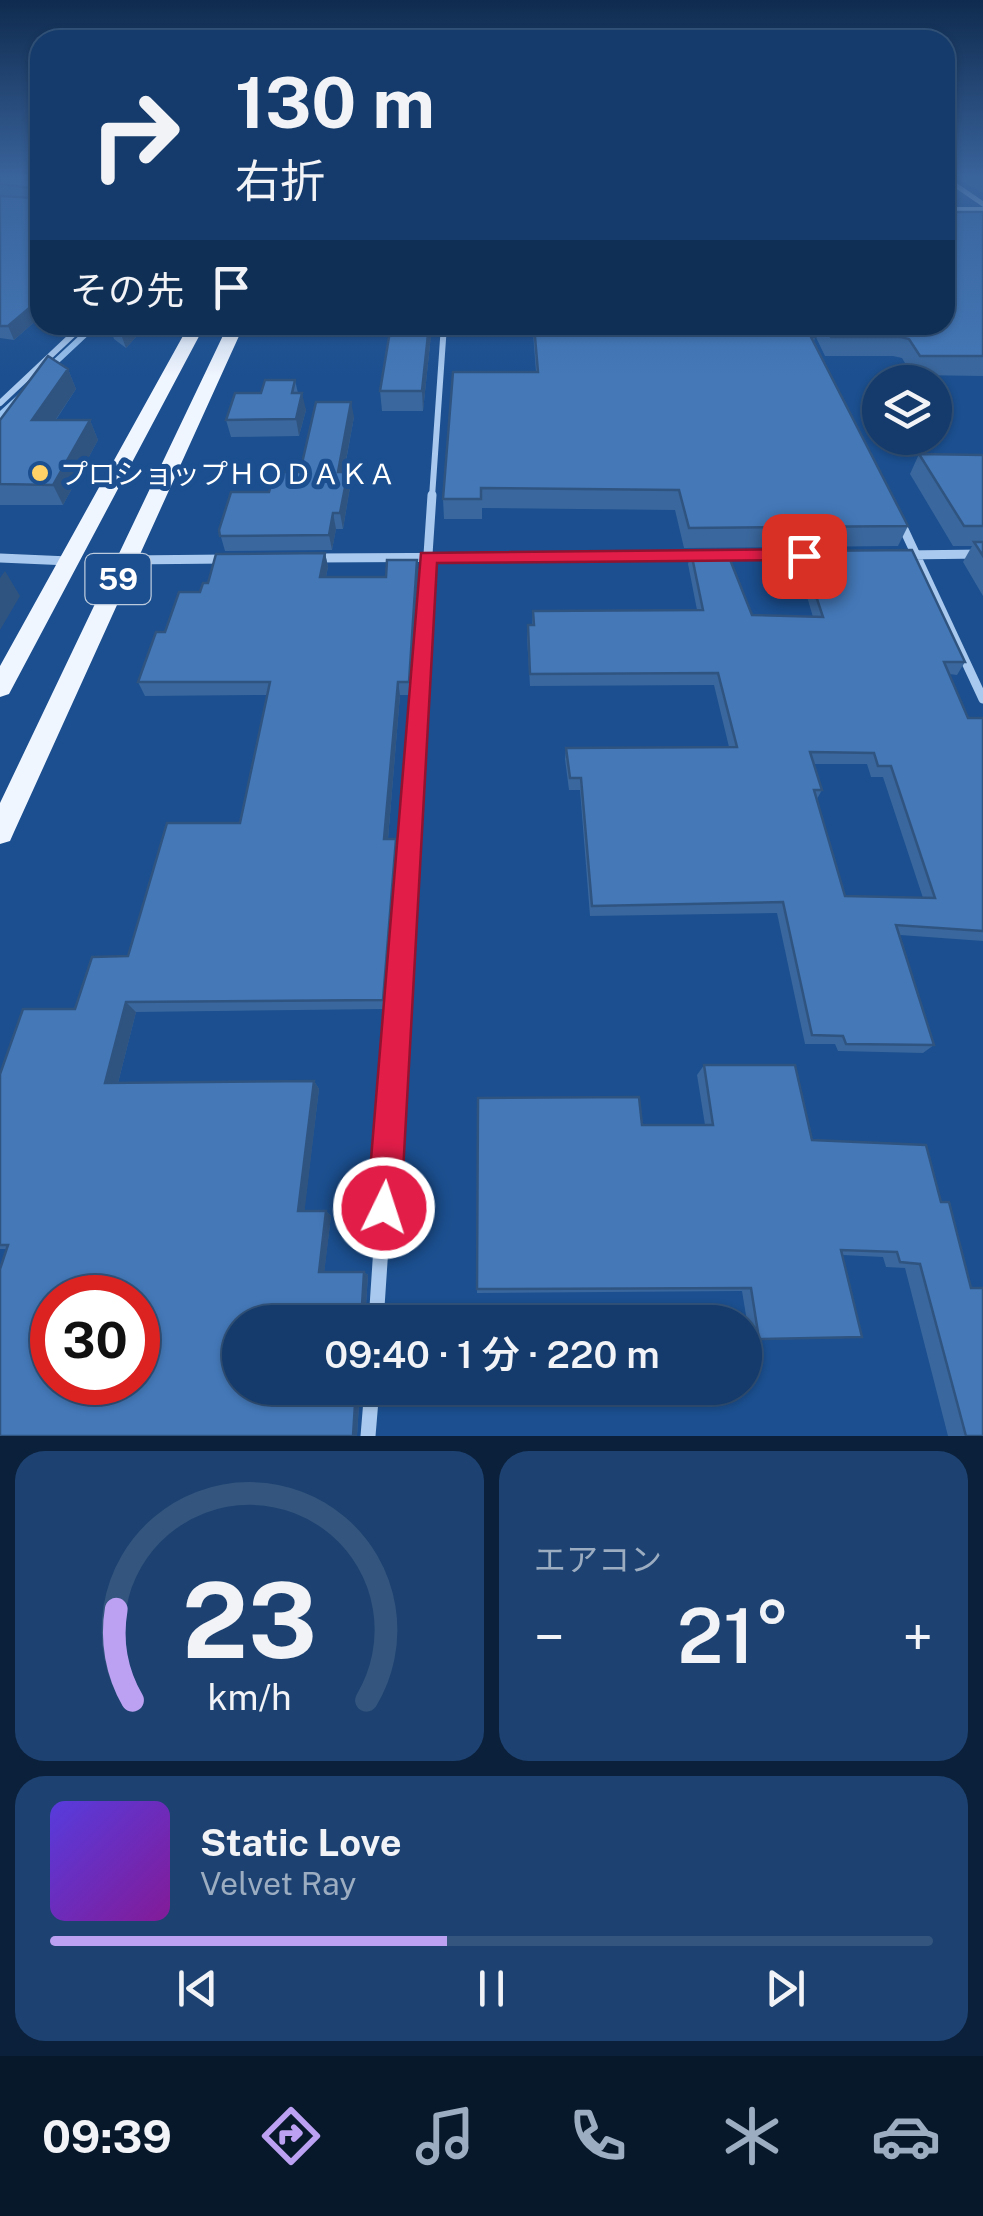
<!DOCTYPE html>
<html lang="ja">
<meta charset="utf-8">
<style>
:root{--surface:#143b6b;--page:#1d4271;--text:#f1f3f6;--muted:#9dadc1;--line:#33557e;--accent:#bca0f2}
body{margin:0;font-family:"Public Sans","Noto Sans JP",sans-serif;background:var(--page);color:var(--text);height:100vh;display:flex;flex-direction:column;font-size:38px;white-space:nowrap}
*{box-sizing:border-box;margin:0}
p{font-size:32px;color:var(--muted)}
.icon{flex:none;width:55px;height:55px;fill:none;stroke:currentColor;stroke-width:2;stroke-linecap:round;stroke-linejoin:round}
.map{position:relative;height:1436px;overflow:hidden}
.drawer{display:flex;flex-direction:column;gap:15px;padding:15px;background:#0b203b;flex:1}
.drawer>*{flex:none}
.top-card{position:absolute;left:30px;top:30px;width:925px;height:305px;border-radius:30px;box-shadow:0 2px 8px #0004,0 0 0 2px var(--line);background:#143b6b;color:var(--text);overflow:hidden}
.tools{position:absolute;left:862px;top:365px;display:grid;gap:20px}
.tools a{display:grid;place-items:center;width:90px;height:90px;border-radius:50%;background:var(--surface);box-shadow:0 2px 8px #0004,0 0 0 2px var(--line);font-size:50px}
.speed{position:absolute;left:30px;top:1275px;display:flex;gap:20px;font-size:50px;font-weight:700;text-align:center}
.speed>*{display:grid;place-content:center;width:130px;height:130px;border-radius:50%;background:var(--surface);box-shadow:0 2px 8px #0004,0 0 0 2px var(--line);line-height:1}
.speed .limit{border:15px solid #d22;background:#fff;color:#111}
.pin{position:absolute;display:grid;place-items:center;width:85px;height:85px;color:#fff;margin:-42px;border-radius:20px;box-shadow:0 5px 15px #0006}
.me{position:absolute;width:110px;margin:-55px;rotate:4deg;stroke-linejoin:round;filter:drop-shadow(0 0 8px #0008)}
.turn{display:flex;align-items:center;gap:35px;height:210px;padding:0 40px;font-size:45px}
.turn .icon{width:130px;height:130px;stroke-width:2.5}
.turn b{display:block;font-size:70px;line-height:85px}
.then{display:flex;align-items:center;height:95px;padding:0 40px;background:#0003;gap:20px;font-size:38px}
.big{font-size:75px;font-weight:600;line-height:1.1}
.drawer .card{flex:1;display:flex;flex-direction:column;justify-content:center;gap:15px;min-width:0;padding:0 35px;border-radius:30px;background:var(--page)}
.drawer .dial{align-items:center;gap:0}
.dial svg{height:260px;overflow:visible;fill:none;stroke:var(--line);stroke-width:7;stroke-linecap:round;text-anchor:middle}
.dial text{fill:var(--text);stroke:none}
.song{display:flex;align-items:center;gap:30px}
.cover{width:120px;height:120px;border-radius:15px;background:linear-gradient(135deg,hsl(250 70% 55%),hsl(290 70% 35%))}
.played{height:10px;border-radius:5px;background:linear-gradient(90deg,var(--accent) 45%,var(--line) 45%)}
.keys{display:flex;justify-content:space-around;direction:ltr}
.heat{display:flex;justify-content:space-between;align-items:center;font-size:55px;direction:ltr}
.drawer .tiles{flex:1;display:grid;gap:15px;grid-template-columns:1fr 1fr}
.card:last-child{grid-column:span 2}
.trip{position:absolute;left:222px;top:1305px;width:540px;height:100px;border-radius:50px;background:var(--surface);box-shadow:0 2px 8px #0004,0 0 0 2px var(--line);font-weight:600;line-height:100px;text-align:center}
.dock{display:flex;height:160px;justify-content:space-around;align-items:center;background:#08182b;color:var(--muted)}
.dock .icon{width:70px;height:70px}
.dock .on{color:var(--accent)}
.dock b{font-size:45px;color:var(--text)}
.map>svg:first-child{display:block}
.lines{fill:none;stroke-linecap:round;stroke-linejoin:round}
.stream{stroke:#9cc4f0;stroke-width:6}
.minor-far4{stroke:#a9c9ee;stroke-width:5}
.minor-far3{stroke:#a9c9ee;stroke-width:6}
.minor-far2{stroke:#a9c9ee;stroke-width:9}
.minor-far1{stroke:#a9c9ee;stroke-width:11}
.minor{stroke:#a9c9ee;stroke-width:15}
.tertiary{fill:#a9c9ee;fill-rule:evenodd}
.primary{fill:#f0f6ff;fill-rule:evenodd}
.wall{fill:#3a679d;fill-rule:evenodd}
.shaded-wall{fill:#305480}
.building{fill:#4478b7;stroke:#305480;stroke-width:2.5;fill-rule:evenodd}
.route{fill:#e11d48;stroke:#92132f;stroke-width:2.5}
.poi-dot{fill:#ffd166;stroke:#1b4f8f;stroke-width:4}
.labels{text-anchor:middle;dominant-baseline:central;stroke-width:10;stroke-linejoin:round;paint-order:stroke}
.far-poi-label{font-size:28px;fill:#fff;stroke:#1b4f8f;text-anchor:start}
.shield{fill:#1b4f8f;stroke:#bbcadd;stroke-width:2.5}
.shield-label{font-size:30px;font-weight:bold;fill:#fff}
</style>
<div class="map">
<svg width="983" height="1436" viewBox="0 0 983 1436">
<rect width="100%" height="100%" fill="#1b4f8f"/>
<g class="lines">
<!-- stream -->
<path class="stream" d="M48,369l47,-44
M0,415l22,-20"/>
<!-- minor-far4 -->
<path class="minor-far4" d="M945,178l38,26"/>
<!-- minor-far3 -->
<path class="minor-far3" d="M0,403l83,-78
M432,497l12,-172"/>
<!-- minor-far2 -->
<path class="minor-far2" d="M901,523l82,176
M904,555l79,-1
M719,556h93
M0,558l69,3
M314,558l388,-2
M127,560l100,-1
M416,733l16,-238"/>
<!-- minor-far1 -->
<path class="minor-far1" d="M395,1039l21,-309"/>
<!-- minor -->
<path class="minor" d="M376,1322l19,-285
M368,1436l4,-48"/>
<!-- tertiary -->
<path class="tertiary" d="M945,207h38v6h-38z"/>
<!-- primary -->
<path class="primary" d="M189,325h16l-196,369 -9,3v-31z
M228,325h16l-230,507 -4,9 -10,3v-41z"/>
</g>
<!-- wall -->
<path class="wall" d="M0,175h40v142l-26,23 -14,-2v-142l33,2 -33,-3z
M951,175h32v18z
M983,212v164l-71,-1 -10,-17 -9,-2h-68l-15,-31h135z
M109,325h38l-21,23 -12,-9z
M391,325h47l-2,10h-5l-8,76h-41l-2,-20z
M450,325h359l6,12 -1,5 94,184 -10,20 -214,2 -9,-38 -193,-2v11h-38l-1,-20 93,-127 -3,-39 -83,2z
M68,369l8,20 -20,31h34l8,20 -35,65h-63v-85z
M295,380l3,13 8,17 -7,26 -68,1 -5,-17 35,-27z
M354,417l-10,55h4l2,15 -7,42h-7l-4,21 -107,1 -6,-21 50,-38 31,-20z
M919,454l64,1v141l-20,-34 9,-16h-19l-43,-72z
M801,551l164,111 -8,13 -8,-1 19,44h15v223l-83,-6 34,110 -11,8 -85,-2 -3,-7h-30l-28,-131 -187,3 -10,-126h-11l-4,-31 1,-11 163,-1 -15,-62 -184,1 -3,-49 1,-12h4l1,-14 164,-1 -9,-46 3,-12 61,63 61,2 -16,-54zM814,764h53l4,13h12l40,121 -78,-2 -28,-97 5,-9z
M325,553l3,14 -2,10h60l1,-17h30l2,14 -9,121h-10l-12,144h8l2,12 -12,158 -250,3 -18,71 196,-2 5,8 -15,122h22l5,5 -7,56h40l4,3 -3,47h-125v66h120l-3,48h-357v-167l6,-20h-6v-175l23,-65h52l17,-52 36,-1 39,-133h73l27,-128 -122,1 -7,-14 18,-50h9l14,-40h21l3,-9h5l8,-29zM52,1298h86v84h-86z
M704,1065l108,75 114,5 57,291h-35l-43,-168 -19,-1 -3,-10 -41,-2 20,82 -14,1 -98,2 -8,-49 -265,2v-4l165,-164h63l-8,-50z"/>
<!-- shaded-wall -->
<path class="shaded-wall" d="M40,299v18l-26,23 -6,-14z
M123,325h24l-21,23 -7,-19z
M429,325h2v10l-8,76 -1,-20z
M68,369l8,20 -34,51 -10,-20z
M302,393l4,17 -7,26 -3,-17z
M351,402l3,15 -13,70 -3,-15z
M90,420l8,20 -35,65 -10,-20z
M348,472l2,15 -7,42 -3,-16z
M333,513l3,16 -4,21 -3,-15z
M325,553l3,14 -5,24 -3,-14z
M417,560l2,14 -9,121 -1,-13z
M5,571l15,25 -20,34v-52z
M398,682l2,13 -13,156 -3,-12z
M396,839l2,12 -12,158 -3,-9z
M126,1002l10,10 -20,79 -11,-8z
M314,1081l5,8 -15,127 -6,-5z
M326,1211l5,5 -7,59 -5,-3z
M364,1272l4,3 -3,47h-4z
M356,1388h4l-3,48h-4z"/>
<!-- building -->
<path class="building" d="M0,175h40v14l-40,-5z
M0,196l35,2 5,-2v103l-32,27h-8z
M945,212h38v144h-63l-11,-17 -8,-2h-70l-6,-12h120z
M391,325h38l-7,66h-42z
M534,325h275l6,12h-4l97,189 -219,2 -10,-38 -198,-2v11h-38l10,-127h85z
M48,356l20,13 -36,51h58l-37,65 -53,-1v-64z
M265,380h30l-3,13h10l-6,26 -70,1 9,-27h26z
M316,402h35l-13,70h10l-8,41h-7l-4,22 -109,1 -1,-6 12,-38h38l6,-20h25z
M919,454l64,1v71h-19z
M974,542h9v14z
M912,550l53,112h-21l24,56h15v213l-87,-6 38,120 -88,-1 -3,-8 -31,-1 -29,-133 -191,4 -11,-128h-11l-4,-30 171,-1 -19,-74 -188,1 -2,-49h6l-1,-14 170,-1 -12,-58h36l25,63 71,2 -22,-66zM810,752l64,1 4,13h13l44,132 -90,-2 -31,-106h8z
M325,553l-5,24h66l1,-17h30l-8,122h-11l-14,157h12l-13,161 -257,2 -21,81 209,-2 -16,130h28l-7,61h45l-3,50h-121v66h116l-3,48h-353v-167l8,-24h-8v-171l23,-65h52l17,-52 36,-1 39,-133h73l30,-141h-132l18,-50h9l14,-40h21l3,-9h5l8,-29zM52,1298h86v84h-86z
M704,1065h91l17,75 114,5 15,57h8l22,86h12v148h-17l-46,-172 -20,-2 -3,-10 -56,-2 21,87 -103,2 -8,-51 -274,1 1,-191 161,-1 3,28h71z"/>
<!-- sky -->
<linearGradient id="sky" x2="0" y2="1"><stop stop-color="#0f2b4f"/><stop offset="0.47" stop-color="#39639b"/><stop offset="1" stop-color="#39639b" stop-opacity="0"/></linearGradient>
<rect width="983" height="376" fill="url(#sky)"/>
<!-- route -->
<path class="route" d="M804,549l9,7 -3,4 -373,3 -36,645 -5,12 -12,5 -12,-5 -5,-12 54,-655z"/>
<!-- markers -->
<circle class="poi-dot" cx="40" cy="473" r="10"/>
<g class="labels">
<!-- far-poi labels -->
<g class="far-poi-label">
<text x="60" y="473">プロショップＨＯＤＡＫＡ</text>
</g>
<!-- shield labels -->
<rect class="shield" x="85.5" y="554" width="65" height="50" rx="8"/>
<g class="shield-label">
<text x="118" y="579">59</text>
</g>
</g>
</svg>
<div class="tools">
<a><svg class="icon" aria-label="layers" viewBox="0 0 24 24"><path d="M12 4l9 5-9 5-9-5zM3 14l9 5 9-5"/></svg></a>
</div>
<div class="speed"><div class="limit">30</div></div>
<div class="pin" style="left:804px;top:556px;background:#d93025"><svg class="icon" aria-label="arrive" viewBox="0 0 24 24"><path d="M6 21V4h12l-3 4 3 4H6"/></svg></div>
<svg class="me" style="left:384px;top:1208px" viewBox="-20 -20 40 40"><circle r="17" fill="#e11d48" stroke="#fff" stroke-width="3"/><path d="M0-11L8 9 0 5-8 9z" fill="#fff"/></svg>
<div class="trip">09:40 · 1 分 · 220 m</div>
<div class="top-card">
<div class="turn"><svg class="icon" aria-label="right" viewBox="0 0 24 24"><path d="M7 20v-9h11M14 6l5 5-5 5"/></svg><div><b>130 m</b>右折</div></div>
<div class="then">その先<svg class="icon" aria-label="arrive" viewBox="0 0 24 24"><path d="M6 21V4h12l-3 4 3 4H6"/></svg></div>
</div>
</div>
<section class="drawer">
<div class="tiles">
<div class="card dial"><svg viewBox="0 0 100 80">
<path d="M14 69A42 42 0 1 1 86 69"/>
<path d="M14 69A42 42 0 0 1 9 41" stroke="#bca0f2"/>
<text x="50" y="56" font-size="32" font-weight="700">23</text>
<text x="50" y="72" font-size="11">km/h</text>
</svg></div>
<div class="card"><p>エアコン</p>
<div class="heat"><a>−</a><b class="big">21°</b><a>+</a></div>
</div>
<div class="card">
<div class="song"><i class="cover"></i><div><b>Static Love</b><p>Velvet Ray</p></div></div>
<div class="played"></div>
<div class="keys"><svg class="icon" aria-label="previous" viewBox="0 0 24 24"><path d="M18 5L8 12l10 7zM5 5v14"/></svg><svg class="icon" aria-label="pause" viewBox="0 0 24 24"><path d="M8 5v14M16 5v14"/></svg><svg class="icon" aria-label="next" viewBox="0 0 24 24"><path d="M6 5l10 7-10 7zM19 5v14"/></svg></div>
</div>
</div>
</section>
<nav class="dock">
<b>09:39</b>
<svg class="icon on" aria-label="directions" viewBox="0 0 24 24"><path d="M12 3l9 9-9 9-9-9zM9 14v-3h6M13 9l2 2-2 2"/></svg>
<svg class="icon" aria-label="music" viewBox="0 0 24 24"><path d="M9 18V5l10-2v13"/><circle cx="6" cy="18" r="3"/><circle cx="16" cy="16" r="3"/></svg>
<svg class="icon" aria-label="phone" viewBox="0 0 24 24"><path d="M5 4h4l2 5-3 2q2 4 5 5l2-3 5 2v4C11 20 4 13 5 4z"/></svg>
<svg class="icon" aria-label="climate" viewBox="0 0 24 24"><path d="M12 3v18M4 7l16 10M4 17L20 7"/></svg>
<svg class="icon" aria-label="car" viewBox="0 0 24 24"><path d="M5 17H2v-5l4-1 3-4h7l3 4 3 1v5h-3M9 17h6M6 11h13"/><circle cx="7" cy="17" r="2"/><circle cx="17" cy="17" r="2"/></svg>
</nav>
